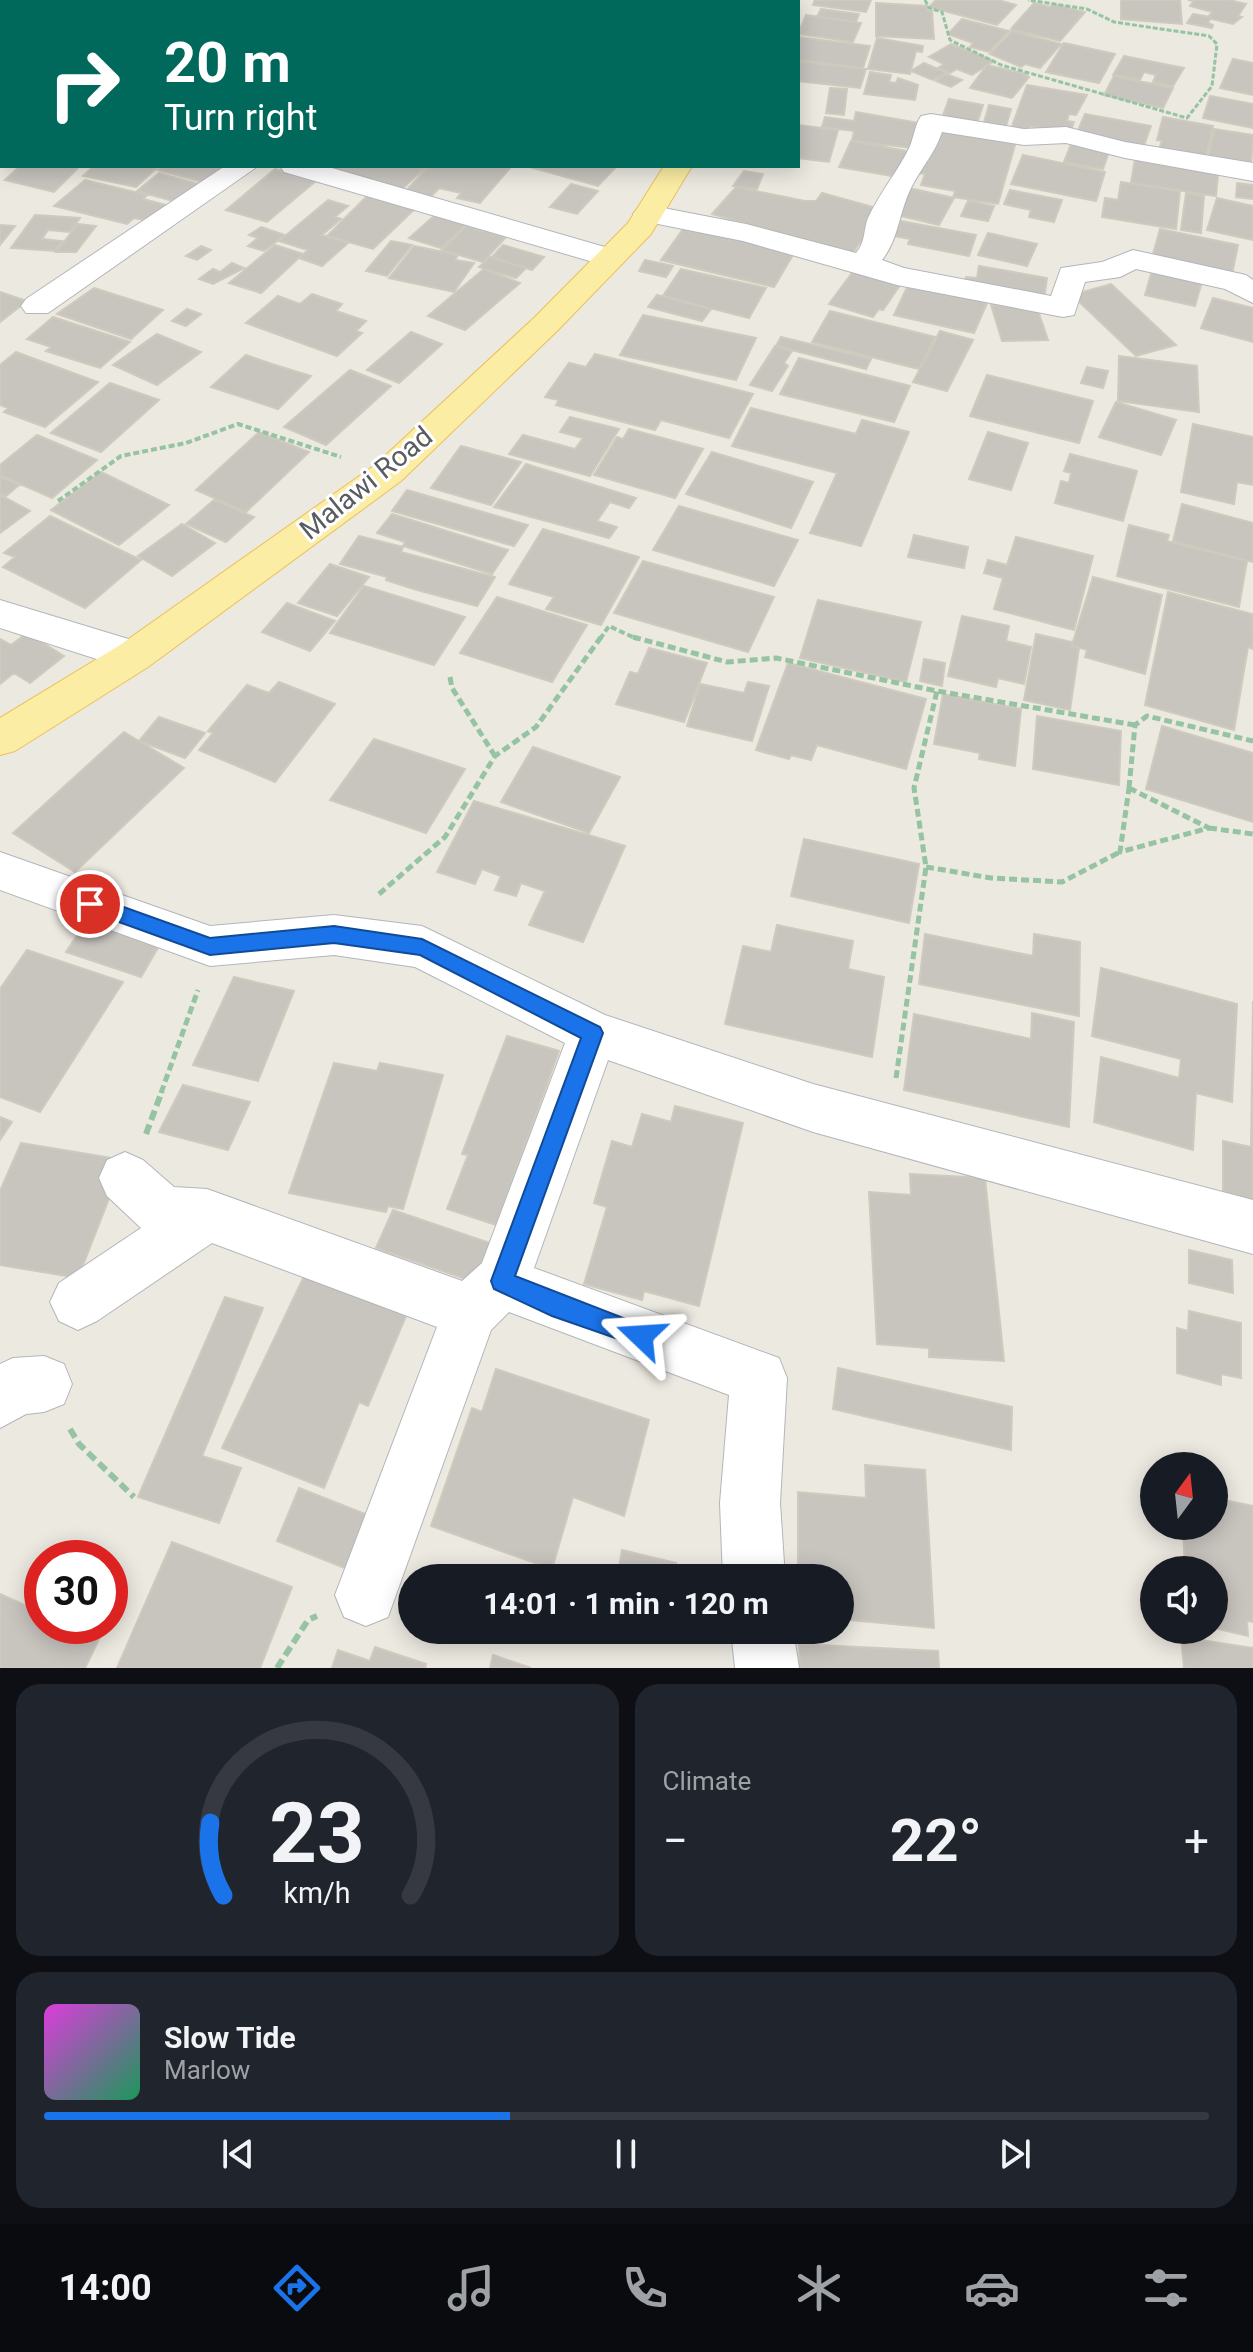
<!DOCTYPE html>
<meta charset="utf-8">
<style>
:root{--surface:#171b24;--page:#20242c;--text:#f1f3f6;--muted:#9ea1a6;--line:#363941;--accent:#1a73e8}
body{margin:0;font-family:Roboto,sans-serif;background:var(--page);color:var(--text);height:100vh;display:flex;flex-direction:column;font-size:30px;white-space:nowrap}
*{box-sizing:border-box;margin:0}
p{font-size:26px;color:var(--muted)}
.icon{flex:none;width:44px;height:44px;fill:none;stroke:currentColor;stroke-width:2;stroke-linecap:round;stroke-linejoin:round}
.map{position:relative;height:1668px;overflow:hidden}
.details{display:flex;flex-direction:column;gap:16px;padding:16px;background:#0d0f14;flex:1}
.details>*{flex:none}
.guide{position:absolute;left:0px;top:0px;width:800px;height:168px;box-shadow:0 4px 20px #0003;background:#00695c;color:#fff;overflow:hidden}
.needle{width:52px;rotate:15deg}
.buttons{position:absolute;left:1140px;top:1452px;display:grid;gap:16px}
.buttons a{display:grid;place-items:center;width:88px;height:88px;border-radius:50%;background:var(--surface);box-shadow:0 4px 20px #0003;font-size:40px}
.speed{position:absolute;left:24px;top:1540px;display:flex;gap:16px;font-size:40px;font-weight:700;text-align:center}
.speed>*{display:grid;place-content:center;width:104px;height:104px;border-radius:50%;background:var(--surface);box-shadow:0 4px 20px #0003;line-height:1}
.speed .limit{border:12px solid #d22;background:#fff;color:#111}
.pin{position:absolute;display:grid;place-items:center;width:68px;height:68px;color:#fff;margin:-34px;border:4px solid #fff;border-radius:50%;box-shadow:0 2px 8px #0007}
.me{position:absolute;width:88px;margin:-44px;rotate:290deg;stroke-linejoin:round;filter:drop-shadow(0 0 6px #0008)}
.turn{display:flex;align-items:center;gap:28px;height:168px;padding:0 32px;font-size:36px}
.turn .icon{width:104px;height:104px;stroke-width:2.5}
.turn b{display:block;font-size:56px;line-height:68px}
.big{font-size:60px;font-weight:700;line-height:1.1}
.details .tile{flex:1;display:flex;flex-direction:column;justify-content:center;gap:12px;min-width:0;padding:0 28px;border-radius:24px;background:var(--page)}
.details .dial{align-items:center;gap:0}
.dial svg{height:208px;overflow:visible;fill:none;stroke:var(--line);stroke-width:7;stroke-linecap:round;text-anchor:middle}
.dial text{fill:var(--text);stroke:none}
.song{display:flex;align-items:center;gap:24px}
.cover{width:96px;height:96px;border-radius:12px;background:linear-gradient(135deg,hsl(300 70% 55%),hsl(150 70% 35%))}
.played{height:8px;border-radius:4px;background:linear-gradient(90deg,var(--accent) 40%,var(--line) 40%)}
.keys{display:flex;justify-content:space-around;direction:ltr}
.heat{display:flex;justify-content:space-between;align-items:center;font-size:44px;direction:ltr}
.details .tiles{flex:1;display:grid;gap:16px;grid-template-columns:1fr 1fr}
.tile:last-child{grid-column:span 2}
.trip{position:absolute;left:398px;top:1564px;width:456px;height:80px;border-radius:40px;background:var(--surface);box-shadow:0 4px 20px #0003;font-weight:700;line-height:80px;text-align:center}
.tabs{display:flex;height:128px;justify-content:space-around;align-items:center;background:#090b0e;color:var(--muted)}
.tabs .icon{width:56px;height:56px}
.tabs .active{color:var(--accent)}
.tabs b{font-size:36px;color:var(--text)}
.map>svg:first-child{display:block}
.building{fill:#c8c5bf;stroke:#cfcabe;stroke-width:2}
.lines{fill:none;stroke-linecap:round;stroke-linejoin:round}
.minor-casing{stroke:#b3b6ba;stroke-width:2}
.major-casing{stroke:#ebc159;stroke-width:2}
.path-far3{stroke:#96c3a2;stroke-width:3;stroke-dasharray:5 2;stroke-linecap:butt}
.path-far2{stroke:#96c3a2;stroke-width:4;stroke-dasharray:6 3;stroke-linecap:butt}
.path-far1{stroke:#96c3a2;stroke-width:5;stroke-dasharray:8 4;stroke-linecap:butt}
.path{stroke:#96c3a2;stroke-width:6;stroke-dasharray:10 5;stroke-linecap:butt}
.minor{fill:#fff;fill-rule:evenodd}
.major{fill:#fbeda4;fill-rule:evenodd}
.route{fill:#1a73e8;stroke:#114b97;stroke-width:2}
.labels{text-anchor:middle;dominant-baseline:central;stroke-width:6;stroke-linejoin:round;paint-order:stroke}
.street-label{font-size:28px;fill:#595c60;stroke:#fff}
</style>
<div class="map">
<svg width="1253" height="1668" viewBox="0 0 1253 1668">
<rect width="100%" height="100%" fill="#ebe9e0"/>
<!-- building -->
<path class="building" d="M230,0h72l-73,2z
M815,0h56l-5,12 -53,-7z
M936,0h62l18,5 -19,20 -68,-18z
M1121,0h59l2,24 -61,-5z
M1188,0h41l17,4 -8,12 4,1 -9,7 -21,-5 -3,-3 3,-4 -22,-6 4,-5z
M876,3l51,3v5h5l2,28 -58,-3z
M1034,3l16,4 3,-3 32,8 -25,29 -49,-12z
M821,9l38,5 -3,8 -39,-5z
M1193,14l18,3 -3,6 5,2 -1,3 -25,-5z
M806,15l55,8 -8,19 -55,-8z
M962,19l47,12 -20,21 -19,-5 3,-4 -25,-9z
M1012,31l49,13 -21,24 -15,-4 -4,3 -31,-13z
M798,37l72,9 -7,22 -65,-8z
M877,38l46,8 -1,6 -6,-1 -6,23 -42,-5z
M1064,43l51,11 -16,29 -53,-11z
M951,44l43,17 -22,14 -15,-6 -7,4 -12,-5 6,-4 -15,-7z
M1124,56l60,12 -11,18 -20,-4 3,-7 -12,-3 -4,8 -27,-5z
M1233,59l20,4v32l-33,-7z
M798,61l68,8 -6,19 -62,-7z
M924,63l23,10 -14,7 -22,-9z
M987,65l39,9 3,3 -17,21 -42,-10z
M870,72l21,3 -2,7 7,1 2,-5 20,7 -3,15 -51,-6z
M946,74l16,6 -11,7 -15,-6z
M1114,76l59,12 -10,20 -59,-13z
M1027,85l60,10 -11,20 -7,-1 -2,7 7,1 -4,11 -40,-7 -2,6 -17,-3z
M830,88l17,1 -3,26 -18,-2z
M1210,96l43,8v24l-50,-10z
M949,99l34,6 -7,22 -35,-6z
M989,105l22,4 -7,24 -22,-4z
M856,112l69,12 -5,25 -68,-8 2,-10 -32,-4 3,-10 29,4z
M1085,114l66,12 -8,22 -67,-13z
M1163,117l50,9 -8,35 -47,-9 4,-11 -5,-1z
M934,124l83,14 -19,66 -45,-7 2,-6 -34,-6 4,-11 -10,-1z
M798,125l40,5 -9,32 -31,-4z
M1214,129l39,6 -2,31 -43,-8z
M1073,139l38,7 -8,23 -39,-7z
M851,141l56,10 -10,26 -58,-10z
M1136,153l83,12 -3,31 -85,-13z
M1023,155l82,17 -9,29 -85,-17z
M20,166h52l7,1 -25,25 -49,-12z
M94,166h65l-23,21 -53,-11z
M163,166h68l-22,18 -51,-14z
M336,166h79l9,3 -22,20 -70,-20z
M429,166h73l8,2 -30,35 -23,-5 4,-5 -22,-5 -9,10 -25,-6z
M526,166h91l-19,20z
M275,169l41,12 -49,41 -41,-12z
M744,171l19,3 -6,15 -24,-3z
M159,173l43,12 -22,18 -43,-12z
M85,180l62,15 -4,4 27,7 -18,16 -18,-4 -7,6 -73,-18z
M1121,182l59,9 -4,38 -74,-12 3,-19 13,2z
M1237,183l16,2v14l-17,-2z
M571,184l27,7 -21,23 -27,-7z
M736,187l69,14h11l6,-8 58,16 -15,20 14,4 -9,12 -10,-3 -8,12 -140,-40z
M909,188l45,10 -15,27 -46,-11z
M1010,190l52,10 -8,22 -25,-5 2,-7 -27,-6z
M372,191l48,13 -47,45 -46,-13z
M1186,193l18,3 -3,37 -20,-3z
M1217,198l36,8v34l-46,-10z
M328,200l20,6 -13,11 6,2 -19,16 26,8 -26,23 -23,-8 9,-8 -29,-9z
M968,201l26,5 -6,15 -27,-5z
M35,215l45,3 -10,14 -22,-2 -6,9 20,2 -7,10 -44,-3z
M435,215l32,9 -26,24 -32,-10z
M901,221l75,14 -7,21 -61,-12 2,-5 -16,-3z
M78,224l18,2 -20,26h-20z
M0,225l15,1 -15,19z
M466,226l17,5 23,6 -23,25 -41,-12z
M261,227l24,8 -21,16 -16,-5 10,-8 -9,-3z
M712,228l85,20 -23,39 -113,-27 22,-31 25,5z
M1160,229l78,16 -6,29 -80,-16z
M988,233l49,11 -10,22 -49,-11z
M391,241l21,4 -25,31 -21,-5z
M275,245l28,9 -42,39 -32,-10z
M503,245l41,12 -12,13 -40,-13z
M201,246l10,4 -14,10 -11,-4z
M414,246l44,9 -3,5 19,3 -20,29 -65,-14z
M490,257l36,11 -10,10 -37,-11z
M645,260l28,6 -7,11 -27,-6z
M232,263l12,5 -31,16 -14,-5 14,-10 7,3z
M979,266l68,12 -3,22 -81,-13 3,-10 11,1z
M1153,267l50,11 -8,28 -50,-11z
M484,269l36,14 -55,47 -37,-14z
M681,269l85,19 -17,30 -86,-22z
M854,270l49,11 -20,29 -4,-1 -6,8 -44,-13z
M909,283l79,18 -14,32 -80,-18z
M1111,284l65,61 -40,11 -64,-61z
M94,288l69,22 -32,29 -74,-25z
M0,292l27,9 -27,21z
M312,294l30,10 -6,7 30,10 -10,10 6,2 -25,23 -91,-33 32,-27 22,8z
M657,295l54,14 -9,12 -54,-14z
M1213,298l40,10v34l-52,-14z
M991,305h45l12,35 -46,1z
M187,309l14,5 -15,12 -14,-5z
M830,311l105,26 -16,32 -107,-27z
M643,315l113,23 -20,42 -116,-25z
M53,317l77,25 -30,26 -54,-17 5,-4 -24,-8z
M940,331l33,9 -26,51 -34,-9z
M411,332l31,12 -43,39 -32,-13z
M157,334l44,18 -44,33 -44,-20z
M781,337l90,22 -5,10 -90,-23z
M775,346l17,5 -8,12 4,3 -16,25 -22,-6z
M16,352l82,30 -53,45 -41,-15 4,-4 -8,-3v-40z
M595,354l158,40 -24,44 -68,-18 -6,10 -99,-25 3,-5 -14,-3 24,-34 17,4z
M246,355l29,10 36,11 -33,33 -67,-22z
M1119,356l78,10 2,46 -81,-11z
M799,358l111,28 -16,36 -114,-28z
M1087,367l21,4 -5,17 -22,-5z
M350,370l41,16 -65,59 -42,-18z
M987,375l106,26 -14,42 -109,-27z
M110,383l49,17 -58,52 -50,-19z
M1116,402l60,18 -15,35 -62,-18z
M751,408l105,26 6,-14 47,12 -48,114 -51,-13 27,-60 -105,-27z
M570,417l49,12 -29,47 -81,-22 14,-19 52,14 8,-11 -23,-6z
M1193,424l60,13v48l-16,-3 -3,22 -53,-12z
M629,429l74,20 -28,49 -81,-23 23,-38 6,2z
M259,432l50,20 -63,60 -50,-22z
M988,432l40,11 -17,47 -42,-11z
M37,435l60,25 -45,38 -52,-23v-10z
M461,446l60,16 -30,43 -60,-17z
M712,452l101,30 -22,46 -105,-34z
M1070,454l67,17 -14,50 -68,-18 6,-22 8,2 2,-10 -7,-2z
M526,464l110,34 -7,10 -19,-6 -13,19 20,6 -8,11 -115,-31z
M101,472l68,33 -50,40 -68,-35z
M0,477l19,8 -13,11 -6,-3z
M407,490l121,35 -14,21 -122,-35z
M0,495l30,16 -30,22z
M214,500l40,17 -28,25 -40,-18z
M1182,504l71,19v39l-80,-21z
M679,506l119,34 -24,46 -121,-36z
M392,514l116,36 -16,24 -89,-28 2,-4 -28,-9z
M50,516l91,44 -56,48 -82,-41 12,-10 -11,-4z
M182,524l33,19 -43,33 -34,-20z
M1129,525l40,10 -2,6 80,20 -8,46 -122,-31z
M543,529l96,28 -38,68 -55,-16 8,-12 -45,-13z
M914,535l54,12 -4,21 -56,-11z
M359,536l44,11 -2,5 94,25 -18,29 -60,-16 -31,-10 1,-3 -47,-13z
M1016,537l77,19 -19,74 -80,-21 9,-31 -19,-5 4,-13 19,5z
M643,561l131,36 -26,55 -134,-39z
M330,564l39,13 -32,39 -39,-13z
M1093,577l69,18 -17,79 -60,-17 2,-7 -15,-5z
M364,586l101,31 -31,48 -104,-32z
M1168,592l84,22 1,35 -5,-2 -14,83 -89,-25z
M497,597l90,28 -35,57 -92,-29z
M818,600l103,22 -15,60 -106,-24z
M287,603l48,18 -25,30 -48,-19z
M962,616l47,10 -3,15 25,6 -7,37 -26,-6 -2,9 -48,-11z
M27,633l37,23 -34,27 -16,-10 -14,11v-45l11,6z
M1036,634l36,8v5l7,1 -9,62 -46,-10z
M649,648l58,15 -23,59 -68,-18 14,-32 8,2z
M924,659l21,4 -3,23 -22,-5z
M788,663l138,36 -20,70 -89,-24 -6,15 -20,-5 -2,4 -33,-9z
M279,682l56,22 -60,78 -76,-32 14,-17 -5,-2 39,-46 22,8z
M748,682l21,4 -17,55 -65,-15 13,-42 44,9z
M943,694l78,15 -6,57 -36,-7 1,-6 -46,-9z
M1037,716l84,15 -2,54 -86,-16z
M159,717l46,16 -20,25 -46,-17z
M1162,726l91,27v69l-107,-33z
M124,732l60,36 -109,104 -62,-39z
M374,739l91,30 -39,64 -96,-33z
M533,747l87,30 -31,56 -88,-31z
M474,801l151,45 -42,96 -54,-17 16,-34 -24,-8 -5,13 -21,-6 6,-14 -19,-7 -7,15 -38,-12z
M804,839l115,25 -10,59 -118,-27z
M86,922l73,24 -18,31 -75,-25z
M777,925l76,16 -5,28 36,8 -12,80 -147,-33 18,-78 28,6z
M925,934l108,22 1,-22 46,8 -1,74 -160,-32z
M27,950l96,32 -83,130 -40,-15v-108z
M1101,968l136,36 -5,98 -36,-9 -3,57 -99,-28 7,-65 78,21 2,-19 -89,-23z
M234,977l60,14 -36,90 -65,-16z
M1253,1001v201l-30,-8v-53l28,6z
M1032,1013l42,9 -5,105 -165,-37 10,-76 117,25z
M507,1036l52,15 -63,174 -49,-16 21,-54 -6,-1z
M334,1063l43,8 3,-8 63,12 -40,134 -15,-3 -2,6 -97,-19z
M183,1085l67,17 -22,48 -69,-18z
M675,1106l68,17 -44,183 -55,-15 -2,9 -58,-16 23,-77 -13,-4 18,-62 20,6 10,-33 29,8z
M0,1117l12,5 -12,18z
M21,1143l103,17 -46,118 -78,-13v-74z
M910,1174l75,4 19,183 -75,-4v-9l-52,-4 -8,-152 42,3z
M393,1210l97,33 -16,39 -98,-34z
M1189,1250l43,10 1,33 -44,-10z
M306,1272l103,37 -41,97 -9,-4 -35,86 -102,-40z
M225,1297l38,11 -61,148 39,12 -22,55 -81,-26z
M1189,1311l52,12v55l-20,-4v11l-44,-12v-45l11,3z
M838,1368l174,39 -1,43 -178,-41z
M496,1369l153,51 -25,96 -51,-19 -21,72 -121,-43 41,-118 10,4z
M865,1465l60,5 9,158 -94,-9v-41h-42v-86l68,6z
M299,1488l79,31 -21,54 -80,-32z
M1214,1498l39,8v116l-6,-1 1,15 -34,-8v-58h-29l-2,-44h31z
M172,1542l120,45 -32,81h-143z
M622,1550l54,13 -2,15h-57z
M0,1594l42,19v13h29l28,13 -14,29h-85z
M1181,1637l72,11v20h-69z
M799,1644l139,7 1,17h-139z
M375,1647l51,17 -1,4h-93l6,-18 32,11z
M493,1655l38,13h-41z"/>
<g class="lines">
<defs>
<path id="minor" d="M0,43h2v16h-2z
M931,114l93,15 42,-2 59,15 128,21v18l-128,-23 -59,-15 -42,2 -82,-13c-7,21 -20,35 -30,54 -13,25 -13,53 -30,74l22,8 147,28 10,-28 41,-6 31,-12 113,25 7,5v23l-28,-14 -89,-20 -16,8 -35,5 -11,33 -11,2 -166,-32 -154,-44 -105,-21 -5,-6 5,-6 10,-3 98,19 110,29c10,-12 7,-21 12,-35 12,-26 31,-48 42,-72 4,-10 5,-21 11,-30z
M225,166h33l-210,147h-22l-5,-7 5,-7z
M280,166h45l297,86 4,6 -4,6h-22l-316,-92z
M0,600l148,45 6,11 -6,11 -14,4 -134,-43z
M0,852l210,74 124,-11 88,11 183,89 208,69 440,116v54l-440,-122 -205,-72 -74,208 245,90 8,20 -7,125 5,75h-62l-3,-75 9,-108 -220,-83 -18,18 -103,287 -22,9 -22,-9 -9,-22 102,-268 -225,-84 -115,78 -19,9 -19,-9 -9,-19 9,-19 82,-55 -34,-32 -8,-18 8,-18 18,-8 18,8 31,27 33,2 255,92 20,-18 83,-220 -150,-76 -81,-12 -124,11 -210,-76z
M44,1356l20,8 8,20 -8,20 -20,8 -18,2 -26,14v-64l13,-6z
M731,1630h62l6,38h-64z"/>
<path id="major" d="M664,166h28l-41,68 -94,97 -156,150 -253,186 -133,84 -15,4v-37l120,-73 255,-180 160,-148 93,-94z"/>
</defs>
<!-- minor casing -->
<use href="#minor" class="minor-casing"/>
<!-- major casing -->
<use href="#major" class="major-casing"/>
<!-- path-far3 -->
<path class="path-far3" d="M925,0l4,8 13,4 8,28 51,25 186,53 25,-32 5,-42 -8,-8 -95,-14 -27,-13 -59,-9"/>
<!-- path-far2 -->
<path class="path-far2" d="M58,501l63,-45 65,-13 52,-19 103,33
M600,639l9,-13 28,13"/>
<!-- path-far1 -->
<path class="path-far1" d="M633,637l94,25 49,-4 161,33 198,34
M450,677l2,11 43,68
M1129,788l6,-63 12,-9 106,25
M1129,788l80,40 -89,24z
M1209,828l44,6
M926,867l65,11 71,4 58,-30
M379,894l66,-57 50,-81 41,-29 65,-90
M896,1078l30,-211 -12,-79 23,-97
M161,1093l37,-103"/>
<!-- path -->
<path class="path" d="M146,1134l16,-43
M70,1429l9,15 55,53
M277,1668l31,-48 9,-4"/>
<!-- minor -->
<use href="#minor" class="minor"/>
<!-- major -->
<use href="#major" class="major"/>
</g>
<!-- route -->
<path class="route" d="M90,895l120,43 124,-12 88,13 178,88 3,6 -88,243 134,52 3,8 -3,8 -8,3 -89,-31 -58,-27 -3,-8 90,-243 -161,-83 -86,-12 -124,12 -127,-46v-11z"/>
<g class="labels">
<!-- street labels -->
<g class="street-label">
<text transform="translate(366 483) rotate(-39)">Malawi Road</text>
</g>
</g>
</svg>
<div class="buttons">
<a><svg class="needle" viewBox="-14 -14 28 28"><path d="M0-13l5 13h-10z" fill="#e53935"/><path d="M0 13l5-13h-10z" fill="#9ea1a6"/></svg></a>
<a><svg class="icon" aria-label="sound" viewBox="0 0 24 24"><path d="M4 9h4l5-4v14l-5-4H4zM17 9q2 3 0 6"/></svg></a>
</div>
<div class="speed"><div class="limit">30</div></div>
<div class="pin" style="left:90px;top:904px;background:#d93025"><svg class="icon" aria-label="arrive" viewBox="0 0 24 24"><path d="M6 21V4h12l-3 4 3 4H6"/></svg></div>
<svg class="me" style="left:641px;top:1336px" viewBox="-20 -20 40 40"><path d="M0-17L14 15 0 8-14 15z" fill="#1a73e8" stroke="#fff" stroke-width="4"/></svg>
<div class="trip">14:01 · 1 min · 120 m</div>
<div class="guide">
<div class="turn"><svg class="icon" aria-label="right" viewBox="0 0 24 24"><path d="M7 20v-9h11M14 6l5 5-5 5"/></svg><div><b>20 m</b>Turn right</div></div>
</div>
</div>
<section class="details">
<div class="tiles">
<div class="tile dial"><svg viewBox="0 0 100 80">
<path d="M14 69A42 42 0 1 1 86 69"/>
<path d="M14 69A42 42 0 0 1 9 41" stroke="#1a73e8"/>
<text x="50" y="56" font-size="32" font-weight="700">23</text>
<text x="50" y="72" font-size="11">km/h</text>
</svg></div>
<div class="tile"><p>Climate</p>
<div class="heat"><a>−</a><b class="big">22°</b><a>+</a></div>
</div>
<div class="tile">
<div class="song"><i class="cover"></i><div><b>Slow Tide</b><p>Marlow</p></div></div>
<div class="played"></div>
<div class="keys"><svg class="icon" aria-label="previous" viewBox="0 0 24 24"><path d="M18 5L8 12l10 7zM5 5v14"/></svg><svg class="icon" aria-label="pause" viewBox="0 0 24 24"><path d="M8 5v14M16 5v14"/></svg><svg class="icon" aria-label="next" viewBox="0 0 24 24"><path d="M6 5l10 7-10 7zM19 5v14"/></svg></div>
</div>
</div>
</section>
<nav class="tabs">
<b>14:00</b>
<svg class="icon active" aria-label="directions" viewBox="0 0 24 24"><path d="M12 3l9 9-9 9-9-9zM9 14v-3h6M13 9l2 2-2 2"/></svg>
<svg class="icon" aria-label="music" viewBox="0 0 24 24"><path d="M9 18V5l10-2v13"/><circle cx="6" cy="18" r="3"/><circle cx="16" cy="16" r="3"/></svg>
<svg class="icon" aria-label="phone" viewBox="0 0 24 24"><path d="M5 4h4l2 5-3 2q2 4 5 5l2-3 5 2v4C11 20 4 13 5 4z"/></svg>
<svg class="icon" aria-label="climate" viewBox="0 0 24 24"><path d="M12 3v18M4 7l16 10M4 17L20 7"/></svg>
<svg class="icon" aria-label="car" viewBox="0 0 24 24"><path d="M5 17H2v-5l4-1 3-4h7l3 4 3 1v5h-3M9 17h6M6 11h13"/><circle cx="7" cy="17" r="2"/><circle cx="17" cy="17" r="2"/></svg>
<svg class="icon" aria-label="filters" viewBox="0 0 24 24"><path d="M4 7h16M4 17h16"/><circle cx="9" cy="7" r="2"/><circle cx="15" cy="17" r="2"/></svg>
</nav>
